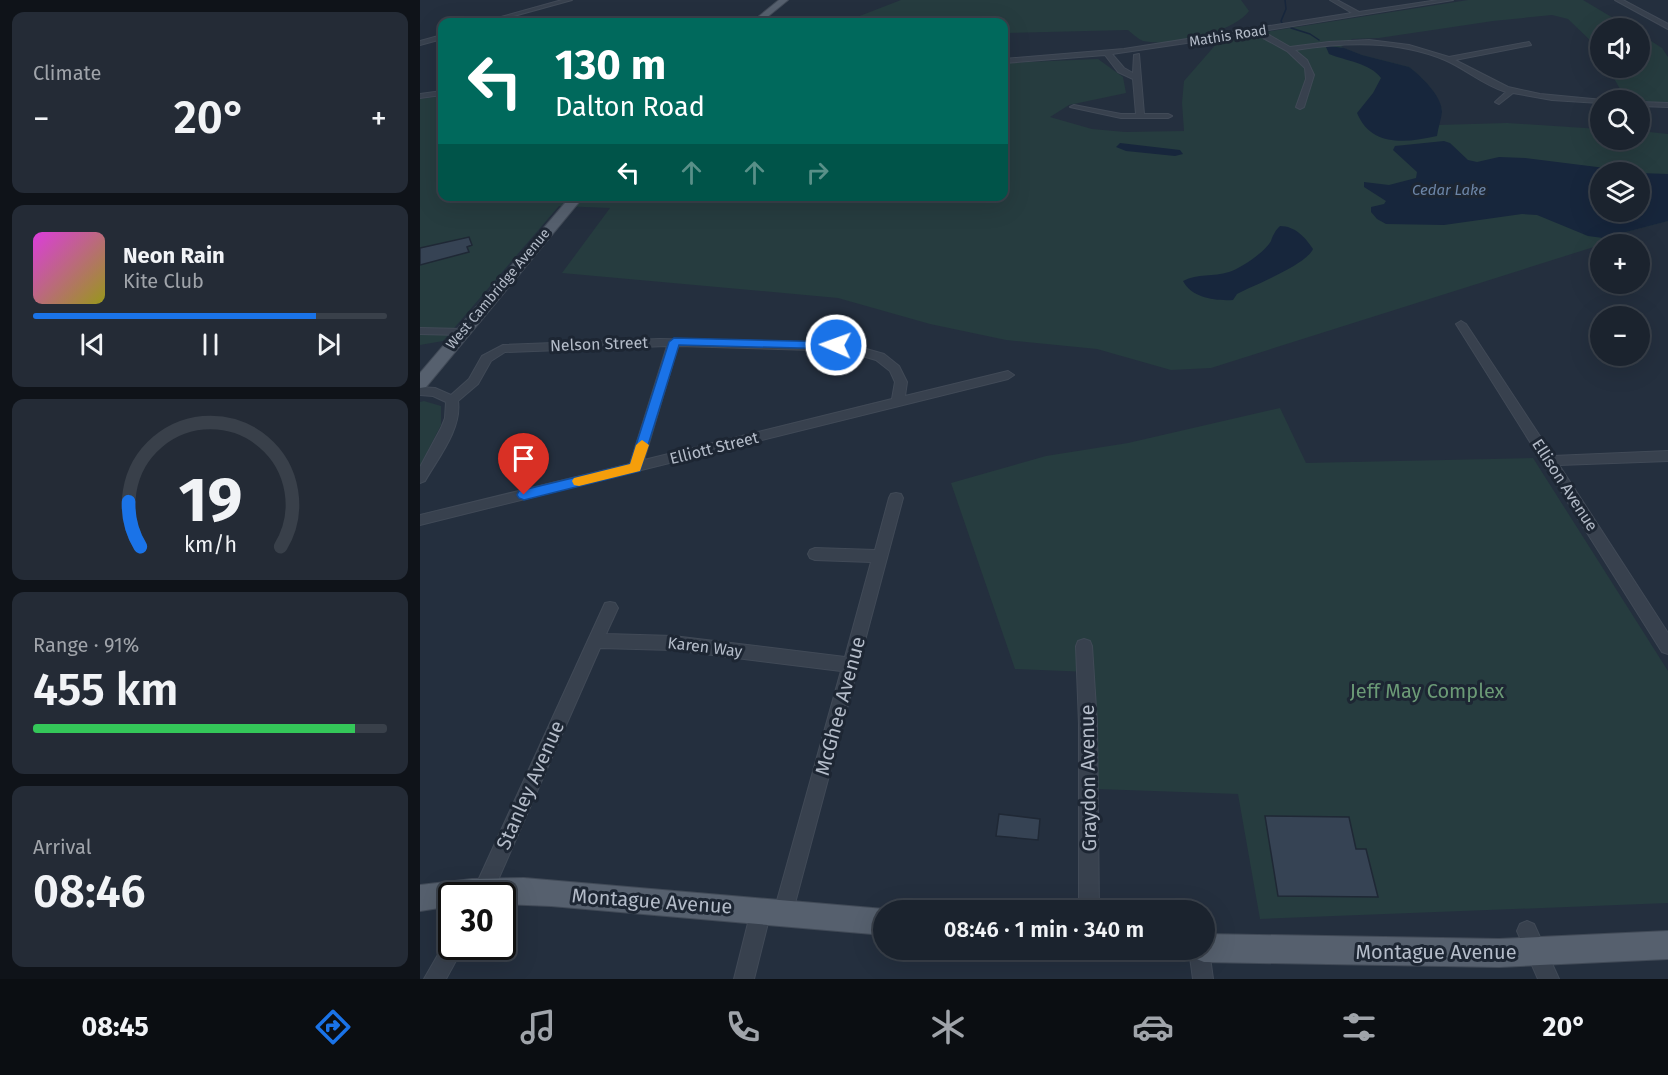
<!DOCTYPE html>
<meta charset="utf-8">
<style>
:root{--surface:#1b232e;--page:#242b36;--text:#f1f3f6;--muted:#a0a4aa;--line:#39404a;--accent:#1a73e8}
body{margin:0;font-family:"Fira Sans",sans-serif;background:var(--page);color:var(--text);height:100vh;display:flex;flex-direction:column;font-size:22px;white-space:nowrap}
*{box-sizing:border-box;margin:0}
p{font-size:20px;color:var(--muted)}
.icon{flex:none;width:33px;height:33px;fill:none;stroke:currentColor;stroke-width:2;stroke-linecap:round;stroke-linejoin:round}
.map{position:relative;flex:1;overflow:hidden}
.details{display:flex;flex-direction:column;gap:12px;padding:12px;background:#0f1319;width:420px}
.details>*{flex:none}
.top-card{position:absolute;left:18px;top:18px;width:570px;height:183px;border-radius:12px;box-shadow:0 6px 24px #0002,0 0 0 2px var(--line);background:#00695c;color:#fff;overflow:hidden}
.buttons{position:absolute;left:1170px;top:18px;display:grid;gap:12px}
.buttons a{display:grid;place-items:center;width:60px;height:60px;border-radius:50%;background:var(--surface);box-shadow:0 6px 24px #0002,0 0 0 2px var(--line);font-size:30px}
.speed{position:absolute;left:18px;top:882px;display:flex;gap:12px;font-size:30px;font-weight:700;text-align:center}
.speed>*{display:grid;place-content:center;width:78px;height:78px;border-radius:50%;background:var(--surface);box-shadow:0 6px 24px #0002,0 0 0 2px var(--line);line-height:1}
.speed .limit{border:3px solid #111;border-radius:9px;background:#fff;color:#111}
.pin{position:absolute;display:grid;place-items:center;width:51px;height:51px;color:#fff;margin:-62px -26px;border-radius:50% 50% 50% 0;rotate:-45deg;box-shadow:0 0 6px #0007}
.pin .icon{rotate:45deg}
.me{position:absolute;width:66px;margin:-33px;rotate:272deg;stroke-linejoin:round;filter:drop-shadow(0 0 4px #0008)}
.turn{display:flex;align-items:center;gap:21px;height:126px;padding:0 18px;font-size:27px}
.turn .icon{width:78px;height:78px;stroke-width:2.5}
.turn b{display:block;font-size:42px;line-height:51px}
.lanes{display:flex;align-items:center;height:57px;padding:0 18px;background:#0003;justify-content:center;gap:30px;direction:ltr}
.lanes .off{opacity:.35}
.big{font-size:45px;font-weight:600;line-height:1.1}
.details .tile{flex:1;display:flex;flex-direction:column;justify-content:center;gap:9px;min-width:0;padding:0 21px;border-radius:12px;background:var(--page)}
.details .dial{align-items:center;gap:0}
.dial svg{height:156px;overflow:visible;fill:none;stroke:var(--line);stroke-width:7;stroke-linecap:round;text-anchor:middle}
.dial text{fill:var(--text);stroke:none}
.song{display:flex;align-items:center;gap:18px}
.cover{width:72px;height:72px;border-radius:9px;background:linear-gradient(135deg,hsl(300 70% 55%),hsl(60 70% 35%))}
.played{height:6px;border-radius:3px;background:linear-gradient(90deg,var(--accent) 80%,var(--line) 80%)}
.keys{display:flex;justify-content:space-around;direction:ltr}
.heat{display:flex;justify-content:space-between;align-items:center;font-size:33px;direction:ltr}
.charge{height:9px;border-radius:4px;background:linear-gradient(90deg,#34c759 91%,var(--line) 0)}
.trip{position:absolute;left:453px;top:900px;width:342px;height:60px;border-radius:30px;background:var(--surface);box-shadow:0 6px 24px #0002,0 0 0 2px var(--line);font-weight:600;line-height:60px;text-align:center}
.tab-bar{display:flex;height:96px;justify-content:space-around;align-items:center;background:#0b0e12;color:var(--muted)}
.tab-bar .icon{width:42px;height:42px}
.tab-bar .current{color:var(--accent)}
.tab-bar b{font-size:27px;color:var(--text)}
main{display:flex;flex:1;min-height:0}
.map>svg:first-child{display:block}
.green{fill:#263c3f;fill-rule:evenodd}
.water{fill:#17263c}
.lines{fill:none;stroke-linecap:round;stroke-linejoin:round}
.stream{stroke:#17263c;stroke-width:1.5}
.building{fill:#364354;stroke:#1f2835;stroke-width:1.5}
.minor-casing{stroke:#414a57;stroke-width:2}
.major-casing{stroke:#414a57;stroke-width:2}
.minor{fill:#38414e;fill-rule:evenodd}
.major{fill:#56606e;fill-rule:evenodd}
.route{fill:#1a73e8;stroke:#114b97;stroke-width:1.5}
.slow{fill:#f59e0b}
.labels{text-anchor:middle;dominant-baseline:central;stroke-width:6;stroke-linejoin:round;paint-order:stroke}
.far-street-label{font-size:14px;fill:#b4bcc9;stroke:#1d2633}
.far-water-label{font-size:15px;font-style:italic;fill:#6d86a8;stroke:#1d2633}
.street-label{font-size:16px;fill:#b4bcc9;stroke:#1d2633}
.near-park-label{font-size:20px;fill:#6b9a76;stroke:#1d2633}
.near-street-label{font-size:20px;fill:#b4bcc9;stroke:#1d2633}
</style>
<main>
<section class="details">
<div class="tile"><p>Climate</p>
<div class="heat"><a>−</a><b class="big">20°</b><a>+</a></div>
</div>
<div class="tile">
<div class="song"><i class="cover"></i><div><b>Neon Rain</b><p>Kite Club</p></div></div>
<div class="played"></div>
<div class="keys"><svg class="icon" aria-label="previous" viewBox="0 0 24 24"><path d="M18 5L8 12l10 7zM5 5v14"/></svg><svg class="icon" aria-label="pause" viewBox="0 0 24 24"><path d="M8 5v14M16 5v14"/></svg><svg class="icon" aria-label="next" viewBox="0 0 24 24"><path d="M6 5l10 7-10 7zM19 5v14"/></svg></div>
</div>
<div class="tile dial"><svg viewBox="0 0 100 80">
<path d="M14 69A42 42 0 1 1 86 69"/>
<path d="M14 69A42 42 0 0 1 8 46" stroke="#1a73e8"/>
<text x="50" y="56" font-size="32" font-weight="700">19</text>
<text x="50" y="72" font-size="11">km/h</text>
</svg></div>
<div class="tile"><p>Range · 91%</p><b class="big">455 km</b><div class="charge"></div></div>
<div class="tile"><p>Arrival</p><b class="big">08:46</b></div>
</section>
<div class="map">
<svg width="1248" height="979" viewBox="0 0 1248 979">
<rect width="100%" height="100%" fill="#242f3e"/>
<!-- green -->
<path class="green" d="M481,0h340l8,11c-16,22 -79,36 -106,30 -5,-2 -10,-7 -15,-11l-124,3v-11h-154l7,-5z
M1048,0h115l47,28h-30v27l-5,-10 -27,-26 -16,-4 -59,6 -114,17 -27,1 -11,8 21,8 47,12c12,9 30,27 33,43 0,4 -3,11 -4,15l69,-2 93,6v11h40v-9l28,3v87l-65,17 -3,7 -389,123 -40,2 -74,-21 -91,-9 -76,-16 -92,-26 -276,-25 48,-65 -51,-2 -116,135 -23,4v-246l22,-3v100l175,3 3,-3h384v-133l94,-4 25,18 3,16 -57,12 -19,12 42,12 33,3 59,-1 -2,-28 2,-22 34,-39 48,-10zM1180,172h40v40h-40z
M1220,34l22,14 6,9v50l-41,-12 -7,-6 -12,-21h32z
M4,401l17,5v19l-21,41v-64z
M860,408l26,55 227,-5 135,213v232l-408,16 -22,-125 -141,-5 -8,-117 -74,-3 -64,-186 95,-27 82,-13z"/>
<!-- water -->
<path class="water" d="M909,46l15,2 18,7 47,12c12,9 33,29 33,45 -1,8 -4,16 -5,24 -31,7 -66,11 -80,-23l16,-20 8,-15c-11,-15 -35,-17 -52,-24l-3,-7z
M1024,141l6,2 18,17 9,2 22,-5 26,1 112,14h-37v40h40v-39l28,1v47l-65,17 -15,-2 -51,-21 -15,-1 -78,11 -58,-1 -9,-5 -6,-7v-5l13,-3 2,-3 -22,-14v-5l25,3 27,-7 1,-6 -24,-22 2,-4z
M700,143l60,7 3,4 -8,2 -49,-5 -10,-4z
M860,226c15,0 25,11 33,23 -7,16 -59,36 -76,45l-4,6c-18,1 -41,-2 -50,-19 15,-8 30,-4 46,-9 11,-3 36,-20 42,-31 2,-6 4,-10 9,-15z"/>
<g class="lines">
<!-- stream -->
<path class="stream" d="M863,25l-2,-4 5,-12 -1,-9
M871,28l19,6 9,6"/>
</g>
<!-- building -->
<path class="building" d="M49,237l3,8 -5,2 2,5 -49,13v-17z
M579,814l41,5 -2,21 -42,-4z
M845,816l84,1 7,32h10l12,48 -100,-1z"/>
<g class="lines">
<defs>
<path id="minor" d="M142,0h10l-80,22h-9z
M910,0h7l22,12 79,-12h15l-191,31 28,16 39,-5 40,-2 40,5 40,12 80,-15 2,3 -76,15 53,27 32,7 63,6h-3v3l-48,-3 -39,-7 -14,11 -4,-2 11,-10c-23,-7 -40,-23 -61,-32 -48,-20 -100,-18 -150,-10l12,10 7,15 -10,32 -4,2 -4,-2 10,-28 -1,-11 -18,-17 -33,-18 -142,21 12,14 9,5 1,-18 5,-1 5,60h24l4,2 -4,2h-47l-51,-11 4,-2 47,9h15l-3,-35 -15,-7 -13,-17 -101,8v-4l120,-10 228,-36z
M1195,0h8l45,24v5z
M22,35v4l-22,6v-4z
M22,91v4l-22,3v-4z
M1220,102l28,1v4l-28,-1z
M1041,321l5,3 87,132 115,-5v10l-109,4 109,168v21l-6,-2 -206,-328z
M0,328l42,1 6,3 -6,3 -42,-1z
M240,339l185,4 39,11 15,12 8,16 -2,14 103,-25 6,4 -6,4 -588,146v-10l210,-51 37,-118 -162,6 -14,9 -13,23 -20,17c4,28 -20,57 -33,80l-5,2v-16l21,-39 4,-10 1,-16 -13,-6 -13,-1v-8l15,1 16,7 18,-16 13,-23 21,-11zM258,346l167,5 31,9 14,11 5,11 -3,17 -248,61z
M476,493l5,1 2,4 -113,424 -7,3 -7,-3 -3,-7 68,-244 -168,-21 -73,-2 -109,248h-20l134,-293 5,-1 5,1 3,5 -12,26 67,2 172,21 26,-95 -56,-2 -5,-2 -2,-4 2,-4 5,-2 60,2 14,-52 2,-4z
M664,639l6,2 2,5 5,78 2,186h-20v-186l-3,-78 2,-5z
M341,901l7,3 3,7 -17,68h-20l17,-68 3,-7z
M1107,921l7,3 25,55h-21l-21,-48 3,-7z
M32,937v9h12l-18,33h-22l23,-40z
M784,942l5,8 4,29h-20l-4,-29h15z"/>
<path id="major" d="M359,0h9l-27,22h-9z
M151,196h13l-158,191 -6,1v-15z
M104,878l360,31 5,1h-5v25l-333,-29 -49,-2v-8h-50v10l-32,5v-26l52,-6z
M1248,931v28l-169,8 -295,-5 -10,-4 -3,-8h13v-16l295,5z"/>
</defs>
<!-- minor casing -->
<use href="#minor" class="minor-casing"/>
<!-- major casing -->
<use href="#major" class="major-casing"/>
<!-- minor -->
<use href="#minor" class="minor"/>
<!-- major -->
<use href="#major" class="major"/>
</g>
<!-- route -->
<path class="route" d="M254,338l162,4 6,3 -6,4 -157,-4 -39,126 -116,29 -5,-2 -2,-3 2,-4 111,-27 39,-122z"/>
<!-- slow -->
<path class="slow" d="M222,440l7,5 -9,26 -61,15 -5,-1 -2,-4 2,-3 56,-14 6,-19z"/>
<g class="labels">
<!-- far-street labels -->
<g class="far-street-label">
<text transform="translate(808 36) rotate(-9)">Mathis Road</text>
<text transform="translate(78 289) rotate(-50)">West Cambridge Avenue</text>
</g>
<!-- far-water labels -->
<g class="far-water-label">
<text x="1029" y="190">Cedar Lake</text>
</g>
<!-- street labels -->
<g class="street-label">
<text transform="translate(179 344) rotate(-2)">Nelson Street</text>
<text transform="translate(294 448) rotate(-14)">Elliott Street</text>
<text transform="translate(1145 485) rotate(57)">Ellison Avenue</text>
<text transform="translate(285 647) rotate(7)">Karen Way</text>
</g>
<!-- near-park labels -->
<g class="near-park-label">
<text x="1007" y="691">Jeff May Complex</text>
</g>
<!-- near-street labels -->
<g class="near-street-label">
<text transform="translate(420 706) rotate(-75)">McGhee Avenue</text>
<text transform="translate(668 778) rotate(-91)">Graydon Avenue</text>
<text transform="translate(110 785) rotate(-66)">Stanley Avenue</text>
<text transform="translate(232 901) rotate(4)">Montague Avenue</text>
<text x="1016" y="952">Montague Avenue</text>
</g>
</g>
</svg>
<div class="buttons">
<a><svg class="icon" aria-label="sound" viewBox="0 0 24 24"><path d="M4 9h4l5-4v14l-5-4H4zM17 9q2 3 0 6"/></svg></a>
<a><svg class="icon" aria-label="search" viewBox="0 0 24 24"><circle cx="10" cy="10" r="6"/><path d="M15 15l6 6"/></svg></a>
<a><svg class="icon" aria-label="layers" viewBox="0 0 24 24"><path d="M12 4l9 5-9 5-9-5zM3 14l9 5 9-5"/></svg></a>
<a>+</a>
<a>−</a>
</div>
<div class="speed"><div class="limit">30</div></div>
<div class="pin" style="left:104px;top:495px;background:#d93025"><svg class="icon" aria-label="arrive" viewBox="0 0 24 24"><path d="M6 21V4h12l-3 4 3 4H6"/></svg></div>
<svg class="me" style="left:416px;top:345px" viewBox="-20 -20 40 40"><circle r="17" fill="#1a73e8" stroke="#fff" stroke-width="3"/><path d="M0-11L8 9 0 5-8 9z" fill="#fff"/></svg>
<div class="trip">08:46 · 1 min · 340 m</div>
<div class="top-card">
<div class="turn"><svg class="icon" aria-label="left" viewBox="0 0 24 24"><path d="M17 20v-9H6M10 6l-5 5 5 5"/></svg><div><b>130 m</b>Dalton Road</div></div>
<div class="lanes"><svg class="icon" aria-label="left" viewBox="0 0 24 24"><path d="M17 20v-9H6M10 6l-5 5 5 5"/></svg><svg class="icon off" aria-label="ahead" viewBox="0 0 24 24"><path d="M12 20V5M6 11l6-6 6 6"/></svg><svg class="icon off" aria-label="ahead" viewBox="0 0 24 24"><path d="M12 20V5M6 11l6-6 6 6"/></svg><svg class="icon off" aria-label="right" viewBox="0 0 24 24"><path d="M7 20v-9h11M14 6l5 5-5 5"/></svg></div>
</div>
</div>
</main>
<nav class="tab-bar">
<b>08:45</b>
<svg class="icon current" aria-label="directions" viewBox="0 0 24 24"><path d="M12 3l9 9-9 9-9-9zM9 14v-3h6M13 9l2 2-2 2"/></svg>
<svg class="icon" aria-label="music" viewBox="0 0 24 24"><path d="M9 18V5l10-2v13"/><circle cx="6" cy="18" r="3"/><circle cx="16" cy="16" r="3"/></svg>
<svg class="icon" aria-label="phone" viewBox="0 0 24 24"><path d="M5 4h4l2 5-3 2q2 4 5 5l2-3 5 2v4C11 20 4 13 5 4z"/></svg>
<svg class="icon" aria-label="climate" viewBox="0 0 24 24"><path d="M12 3v18M4 7l16 10M4 17L20 7"/></svg>
<svg class="icon" aria-label="car" viewBox="0 0 24 24"><path d="M5 17H2v-5l4-1 3-4h7l3 4 3 1v5h-3M9 17h6M6 11h13"/><circle cx="7" cy="17" r="2"/><circle cx="17" cy="17" r="2"/></svg>
<svg class="icon" aria-label="filters" viewBox="0 0 24 24"><path d="M4 7h16M4 17h16"/><circle cx="9" cy="7" r="2"/><circle cx="15" cy="17" r="2"/></svg>
<b>20°</b>
</nav>
